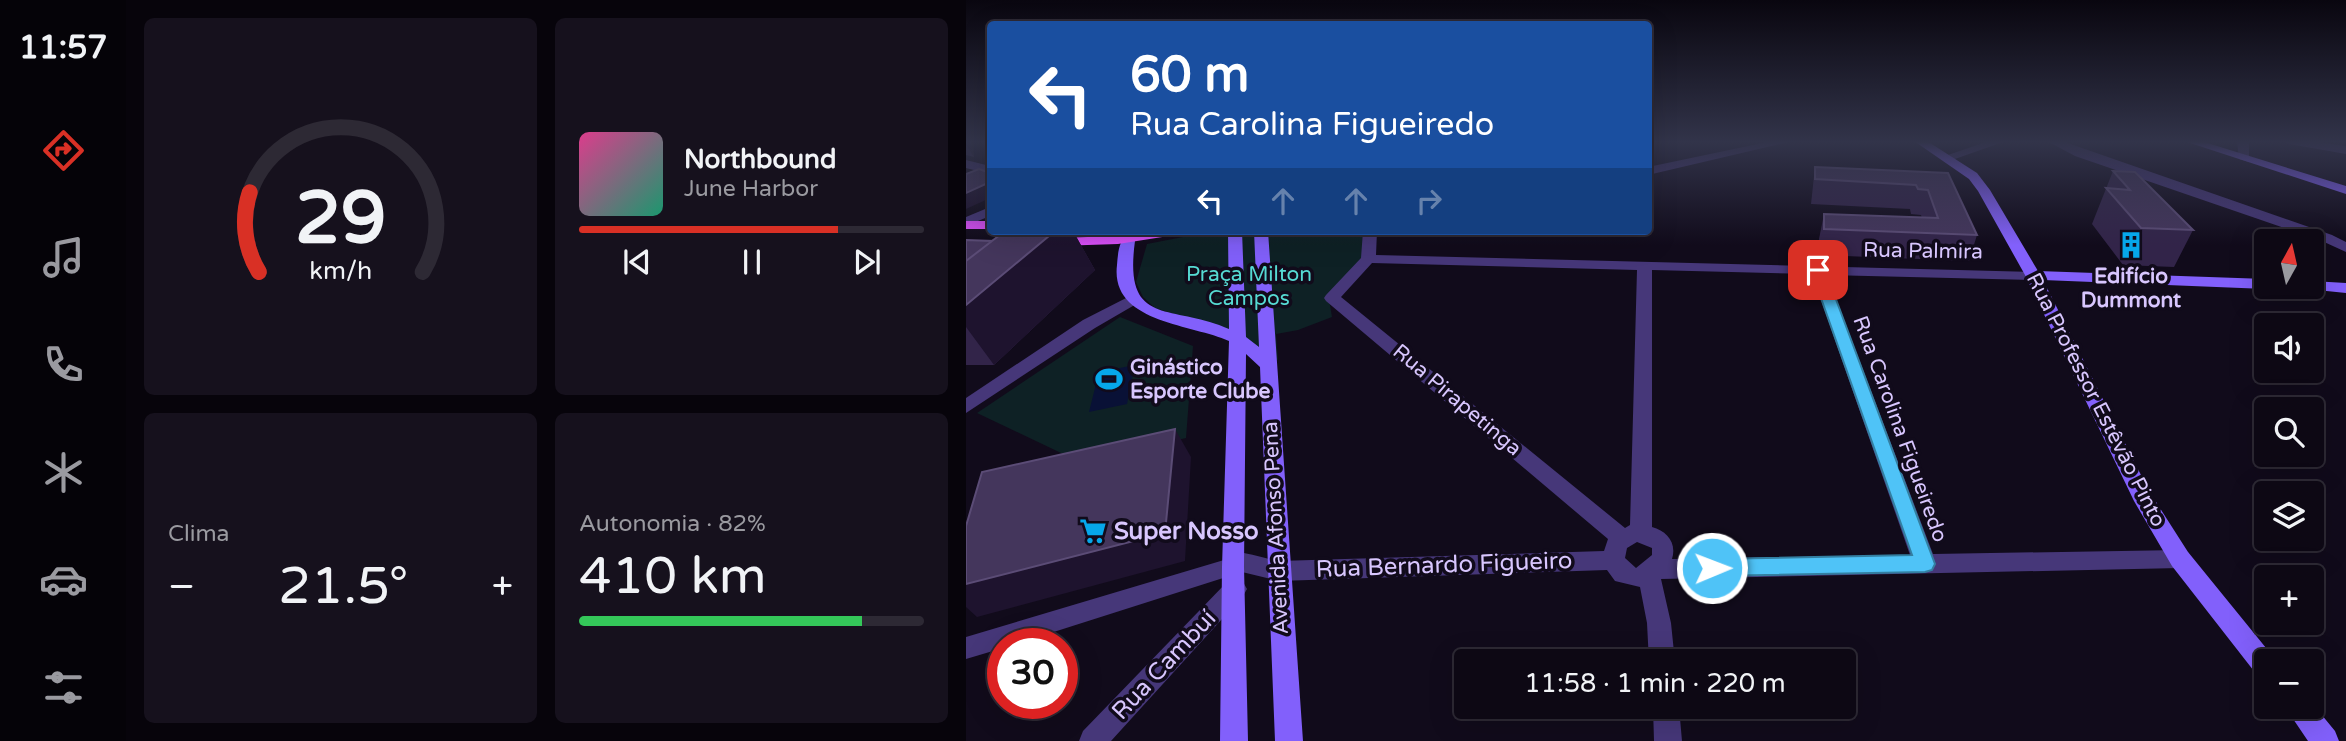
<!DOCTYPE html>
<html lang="pt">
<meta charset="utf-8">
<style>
:root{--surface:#0d0814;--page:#16111d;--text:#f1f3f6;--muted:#9a9aa0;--line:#2d2934;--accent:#d93025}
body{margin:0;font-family:"Varela Round",sans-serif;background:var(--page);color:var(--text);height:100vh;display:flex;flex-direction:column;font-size:26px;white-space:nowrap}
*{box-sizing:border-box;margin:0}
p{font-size:23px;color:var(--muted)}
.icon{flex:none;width:38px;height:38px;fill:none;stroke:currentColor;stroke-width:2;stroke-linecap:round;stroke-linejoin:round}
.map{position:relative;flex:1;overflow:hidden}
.details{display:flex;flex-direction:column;gap:18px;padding:18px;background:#07040b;width:840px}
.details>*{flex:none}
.banner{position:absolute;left:21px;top:21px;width:665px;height:214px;border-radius:7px;box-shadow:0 7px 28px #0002,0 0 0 2px var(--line);background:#1a4fa0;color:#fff;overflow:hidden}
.needle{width:46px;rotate:8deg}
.tools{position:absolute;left:1288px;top:229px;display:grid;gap:14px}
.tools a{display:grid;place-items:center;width:70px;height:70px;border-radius:7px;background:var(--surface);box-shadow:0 7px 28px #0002,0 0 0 2px var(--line);font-size:35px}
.speed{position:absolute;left:21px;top:628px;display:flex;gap:14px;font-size:35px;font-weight:700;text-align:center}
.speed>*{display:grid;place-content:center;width:91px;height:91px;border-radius:50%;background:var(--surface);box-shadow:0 7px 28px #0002,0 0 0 2px var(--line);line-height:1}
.speed .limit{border:10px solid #d22;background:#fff;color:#111}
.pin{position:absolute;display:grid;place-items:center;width:60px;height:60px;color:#fff;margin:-30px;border-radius:14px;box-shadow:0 4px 10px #0006}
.me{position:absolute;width:77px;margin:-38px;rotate:89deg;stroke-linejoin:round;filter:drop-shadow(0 0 5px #0008)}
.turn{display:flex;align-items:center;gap:24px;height:147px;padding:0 28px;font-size:32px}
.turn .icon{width:91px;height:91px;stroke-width:2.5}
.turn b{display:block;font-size:49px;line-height:60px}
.lanes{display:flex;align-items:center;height:66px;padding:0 28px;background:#0003;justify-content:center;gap:35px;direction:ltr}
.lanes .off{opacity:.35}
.big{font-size:52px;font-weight:600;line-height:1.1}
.details .widget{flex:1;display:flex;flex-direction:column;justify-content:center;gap:10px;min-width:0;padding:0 24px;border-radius:10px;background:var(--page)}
.details .dial{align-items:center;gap:0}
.dial svg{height:182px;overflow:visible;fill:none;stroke:var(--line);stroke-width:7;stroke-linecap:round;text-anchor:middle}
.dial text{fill:var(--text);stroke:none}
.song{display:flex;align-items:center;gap:21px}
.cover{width:84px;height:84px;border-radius:10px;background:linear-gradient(135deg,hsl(330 70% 55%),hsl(160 70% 35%))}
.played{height:7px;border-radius:4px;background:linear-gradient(90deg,var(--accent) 75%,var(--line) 75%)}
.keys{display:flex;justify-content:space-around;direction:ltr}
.heat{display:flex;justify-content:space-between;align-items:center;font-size:38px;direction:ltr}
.charge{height:10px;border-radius:5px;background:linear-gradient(90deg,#34c759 82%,var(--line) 0)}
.details .tiles{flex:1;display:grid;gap:18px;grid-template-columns:repeat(2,1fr)}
.trip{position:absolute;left:488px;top:649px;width:402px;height:70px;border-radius:7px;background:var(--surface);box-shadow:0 7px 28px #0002,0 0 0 2px var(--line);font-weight:600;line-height:70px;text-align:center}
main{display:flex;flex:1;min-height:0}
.menu{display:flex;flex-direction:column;width:126px;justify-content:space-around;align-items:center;background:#050308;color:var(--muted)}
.menu .icon{width:49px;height:49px}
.menu .active{color:var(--accent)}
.menu b{font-size:32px;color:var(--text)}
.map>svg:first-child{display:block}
.green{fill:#0e2125}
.water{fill:#091136}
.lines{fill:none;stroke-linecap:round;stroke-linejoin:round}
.street{fill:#463779;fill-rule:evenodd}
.secondary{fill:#8260fb;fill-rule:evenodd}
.primary{fill:#dc50fb;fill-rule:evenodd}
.wall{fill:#322449}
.shaded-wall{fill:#1e132e}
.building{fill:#44365c;stroke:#5b4c76;stroke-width:2}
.route{fill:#4fc3f7;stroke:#337fa1;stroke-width:2}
.labels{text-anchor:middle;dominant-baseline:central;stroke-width:7;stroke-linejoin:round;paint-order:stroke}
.street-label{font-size:21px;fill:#d8c6fe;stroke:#110b1b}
.park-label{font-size:21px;fill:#56dad3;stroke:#110b1b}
.poi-label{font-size:21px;font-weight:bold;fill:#d8c6fe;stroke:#110b1b}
.near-poi-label{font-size:24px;font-weight:bold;fill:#d8c6fe;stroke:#110b1b;text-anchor:start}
.near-street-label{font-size:24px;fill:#d8c6fe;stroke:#110b1b}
</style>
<main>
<nav class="menu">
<b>11:57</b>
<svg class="icon active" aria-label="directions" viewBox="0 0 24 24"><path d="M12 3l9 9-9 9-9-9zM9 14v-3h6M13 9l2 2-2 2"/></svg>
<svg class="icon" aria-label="music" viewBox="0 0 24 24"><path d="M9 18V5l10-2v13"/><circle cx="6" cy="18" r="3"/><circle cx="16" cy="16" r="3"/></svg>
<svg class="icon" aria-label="phone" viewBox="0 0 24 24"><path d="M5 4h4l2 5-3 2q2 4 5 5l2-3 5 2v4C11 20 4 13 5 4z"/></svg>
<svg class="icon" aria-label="climate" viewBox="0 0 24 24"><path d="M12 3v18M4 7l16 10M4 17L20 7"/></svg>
<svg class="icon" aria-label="car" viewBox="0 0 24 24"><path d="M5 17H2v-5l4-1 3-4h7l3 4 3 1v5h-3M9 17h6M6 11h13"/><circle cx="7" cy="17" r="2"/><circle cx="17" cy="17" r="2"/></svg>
<svg class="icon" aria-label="filters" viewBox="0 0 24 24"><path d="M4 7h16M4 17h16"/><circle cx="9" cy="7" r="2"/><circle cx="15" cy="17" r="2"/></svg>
</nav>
<section class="details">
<div class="tiles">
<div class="widget dial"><svg viewBox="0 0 100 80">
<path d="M14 69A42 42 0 1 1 86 69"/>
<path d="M14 69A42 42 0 0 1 10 34" stroke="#d93025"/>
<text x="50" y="56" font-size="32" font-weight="700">29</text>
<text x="50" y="72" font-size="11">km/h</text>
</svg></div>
<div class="widget">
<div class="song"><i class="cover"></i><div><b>Northbound</b><p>June Harbor</p></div></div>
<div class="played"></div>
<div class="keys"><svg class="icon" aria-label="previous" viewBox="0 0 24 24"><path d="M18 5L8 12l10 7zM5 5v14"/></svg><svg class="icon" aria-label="pause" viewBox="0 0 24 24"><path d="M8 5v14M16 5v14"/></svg><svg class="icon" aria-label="next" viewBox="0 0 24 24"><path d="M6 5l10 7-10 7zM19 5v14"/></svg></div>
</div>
<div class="widget"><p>Clima</p>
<div class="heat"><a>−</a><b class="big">21.5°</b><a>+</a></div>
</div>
<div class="widget"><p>Autonomia · 82%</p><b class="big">410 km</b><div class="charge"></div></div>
</div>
</section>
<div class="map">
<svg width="1380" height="741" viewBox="0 0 1380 741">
<rect width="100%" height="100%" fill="#110b1b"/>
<!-- green -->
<path class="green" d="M248,231h154l-2,28 -37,40 3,18 -34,13 -22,4 2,26 -75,-37 -48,-15 -12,-11 -7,-15 11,-38z
M154,317l73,29 -7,92 -106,24 -103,-49z"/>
<!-- water -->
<path class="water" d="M169,365l-8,39 -38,8 10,-40z"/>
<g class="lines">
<!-- street -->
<path class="street" d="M806,141h21l-145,34v-8z
M1023,141h17l-54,19 -10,-3z
M1081,141h15l270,94 14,7v10l-24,-11 -247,-85z
M1271,141h12v21l-10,-3z
M1317,141h27l36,5v8l-57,-10z
M0,160l24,6v8l-24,-6z
M24,207v9l-24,10v-9z
M397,231h14l-1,24 662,17 3,3 -3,3 -5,2 -206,-5 106,279 247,-4 8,2 3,7 -3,7 -8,2 -519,11 10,44 4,39h-26l-2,-39 -7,-36 -25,-6 -8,-11 -328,11 -37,-9 -226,72h-13v4l-37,11v-22l258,-77 3,-7c12,-4 37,6 52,8l325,-10 4,-12 -282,-238 -2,-3 2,-3 35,-37zM406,263l265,7 -7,255 -5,3 -284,-231zM686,270l160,4 98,281 -238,4c5,-16 -5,-28 -20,-32zM671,542l15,6v7l-16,13 -11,-10 2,-10z
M166,295l6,2 2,3 -2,3 -43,25 -129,85v-15l117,-78z
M269,579l8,3 4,7 -4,7 -132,145h-32l4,-10 144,-149z
M687,707h26l3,34h-28z"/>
<!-- secondary -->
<path class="secondary" d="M948,141h13l50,32 13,17 48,81 228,8v8h6l-6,2 -223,-9 106,211 39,61 87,107 1,3h-10v17l-9,-4 -85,-109 -38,-65 -109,-226 -47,-84 -9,-12z
M1218,141h17l145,45v8z
M164,231h16l-11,10c-12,88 36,62 94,88l-1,-98h14l4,106 13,10 -5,-116h14l35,510h-28l-15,-374 -14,-13 -2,213 4,174h-28l2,-174 7,-226c-38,-17 -119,-18 -112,-76 1,-13 2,-26 13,-34z
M1346,281l34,2v10l-39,-4 -2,-2h7z
M1346,703l23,28 4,10h-31l-23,-34h27z"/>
<!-- primary -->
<path class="primary" d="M0,221h24v8h-24z
M182,231h34l-7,4 -57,9 -61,2 -7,-4 7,-4 61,-2z"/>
</g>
<!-- wall -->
<path class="wall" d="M0,141h5l3,16 -8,-2z
M849,167l133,6 29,62 -8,26 -149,-6 -1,-16 5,-25 98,4 -1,-3 -10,-1 -1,-5 -99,-5z
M1147,171l80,59 -19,37 -51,-2 -31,-41z
M39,231h68l22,39 -101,95h-28v-125l26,1z"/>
<!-- shaded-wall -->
<path class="shaded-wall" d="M0,141h7h-2l3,16 -8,-12z
M24,182v16l-24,11v-16z
M89,231h18l22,39 -101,95 -28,-38v-59z
M209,429l16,28 -6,104 -208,56 -11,-10v-23z"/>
<!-- building -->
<path class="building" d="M849,167l133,6 29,62 -153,-6v-15l114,4 -10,-28 -10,-1 -2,-4 -101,-6z
M13,169l11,4v9l-24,11v-19z
M1147,171l22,1 58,58 -52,-2 -35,-40 24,2z
M39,231h50l-89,74v-44z
M0,240l26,1 -26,20z
M209,429l-10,104 -199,51v-58l16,-54z"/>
<!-- sky -->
<linearGradient id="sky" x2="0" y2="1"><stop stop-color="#09060f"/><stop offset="0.58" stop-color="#32344a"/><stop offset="1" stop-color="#32344a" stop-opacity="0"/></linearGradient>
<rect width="1380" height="245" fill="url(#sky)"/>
<!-- route -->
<path class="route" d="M847,267l12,3 110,294 -3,6 -7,2 -213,4 -8,-2 -3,-6 3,-6 8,-3 200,-4 -101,-285z"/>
<!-- icons -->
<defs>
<symbol id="building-bare" viewBox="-9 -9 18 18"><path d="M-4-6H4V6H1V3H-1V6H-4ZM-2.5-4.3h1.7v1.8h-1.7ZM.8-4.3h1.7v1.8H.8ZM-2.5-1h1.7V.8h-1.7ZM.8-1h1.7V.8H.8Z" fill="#06a7ea" stroke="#110b1b" stroke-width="2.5" paint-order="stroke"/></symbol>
<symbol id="stadium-bare" viewBox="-9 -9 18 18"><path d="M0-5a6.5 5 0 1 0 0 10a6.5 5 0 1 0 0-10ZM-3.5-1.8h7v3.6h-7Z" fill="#06a7ea" stroke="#110b1b" stroke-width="2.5" paint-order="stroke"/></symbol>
<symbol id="supermarket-bare" viewBox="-9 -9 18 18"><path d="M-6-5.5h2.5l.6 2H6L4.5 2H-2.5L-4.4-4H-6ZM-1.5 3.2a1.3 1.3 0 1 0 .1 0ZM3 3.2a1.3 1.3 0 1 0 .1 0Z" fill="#06a7ea" stroke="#110b1b" stroke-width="2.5" paint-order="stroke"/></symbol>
</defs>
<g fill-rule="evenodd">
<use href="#building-bare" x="1146" y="226" width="38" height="38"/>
<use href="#stadium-bare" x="124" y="360" width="38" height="38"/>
<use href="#supermarket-bare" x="108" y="512" width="38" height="38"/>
</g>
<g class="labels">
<!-- street labels -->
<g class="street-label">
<text transform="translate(957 251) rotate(1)">Rua Palmira</text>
<text transform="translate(491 400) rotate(40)">Rua Pirapetinga</text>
<text transform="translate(1130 400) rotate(63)">Rua Professor Estêvão Pinto</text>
<text transform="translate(934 429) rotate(70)">Rua Carolina Figueiredo</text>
<text transform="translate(310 528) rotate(-93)">Avenida Afonso Pena</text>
</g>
<!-- park labels -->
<g class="park-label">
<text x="283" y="274">Praça Milton<tspan x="283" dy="24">Campos</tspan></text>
</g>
<!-- poi labels -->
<g class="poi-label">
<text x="1165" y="276">Edifício<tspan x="1165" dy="24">Dummont</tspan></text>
<text x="164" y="367" text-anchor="start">Ginástico<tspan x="164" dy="24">Esporte Clube</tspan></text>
</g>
<!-- near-poi labels -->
<g class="near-poi-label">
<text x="148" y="531">Super Nosso</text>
</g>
<!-- near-street labels -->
<g class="near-street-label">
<text transform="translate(478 565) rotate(-2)">Rua Bernardo Figueiro</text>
<text transform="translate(198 665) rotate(-47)">Rua Cambuí</text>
</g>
</g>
</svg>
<div class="tools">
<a><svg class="needle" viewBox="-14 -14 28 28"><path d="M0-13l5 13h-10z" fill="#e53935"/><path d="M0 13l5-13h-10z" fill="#9a9aa0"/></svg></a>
<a><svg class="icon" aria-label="sound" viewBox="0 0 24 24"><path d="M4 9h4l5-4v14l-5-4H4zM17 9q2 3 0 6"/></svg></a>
<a><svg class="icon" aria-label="search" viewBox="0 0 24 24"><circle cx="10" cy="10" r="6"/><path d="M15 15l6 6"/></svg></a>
<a><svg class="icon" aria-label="layers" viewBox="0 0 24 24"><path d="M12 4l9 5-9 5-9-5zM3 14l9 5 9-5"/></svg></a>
<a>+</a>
<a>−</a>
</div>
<div class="speed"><div class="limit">30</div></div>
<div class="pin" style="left:852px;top:270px;background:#d93025"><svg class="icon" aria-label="arrive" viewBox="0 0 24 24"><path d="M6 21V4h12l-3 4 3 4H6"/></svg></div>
<svg class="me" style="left:746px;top:568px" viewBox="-20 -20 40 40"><circle r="17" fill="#4fc3f7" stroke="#fff" stroke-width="3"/><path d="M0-11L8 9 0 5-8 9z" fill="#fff"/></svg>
<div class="trip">11:58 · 1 min · 220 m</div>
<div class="banner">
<div class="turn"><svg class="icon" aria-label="left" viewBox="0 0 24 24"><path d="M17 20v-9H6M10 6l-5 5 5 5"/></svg><div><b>60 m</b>Rua Carolina Figueiredo</div></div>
<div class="lanes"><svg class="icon" aria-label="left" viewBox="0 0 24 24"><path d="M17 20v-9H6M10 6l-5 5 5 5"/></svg><svg class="icon off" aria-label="ahead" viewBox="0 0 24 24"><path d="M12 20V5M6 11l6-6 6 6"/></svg><svg class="icon off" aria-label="ahead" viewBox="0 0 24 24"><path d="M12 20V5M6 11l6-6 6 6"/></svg><svg class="icon off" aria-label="right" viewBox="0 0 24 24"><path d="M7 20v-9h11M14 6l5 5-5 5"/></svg></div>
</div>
</div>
</main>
